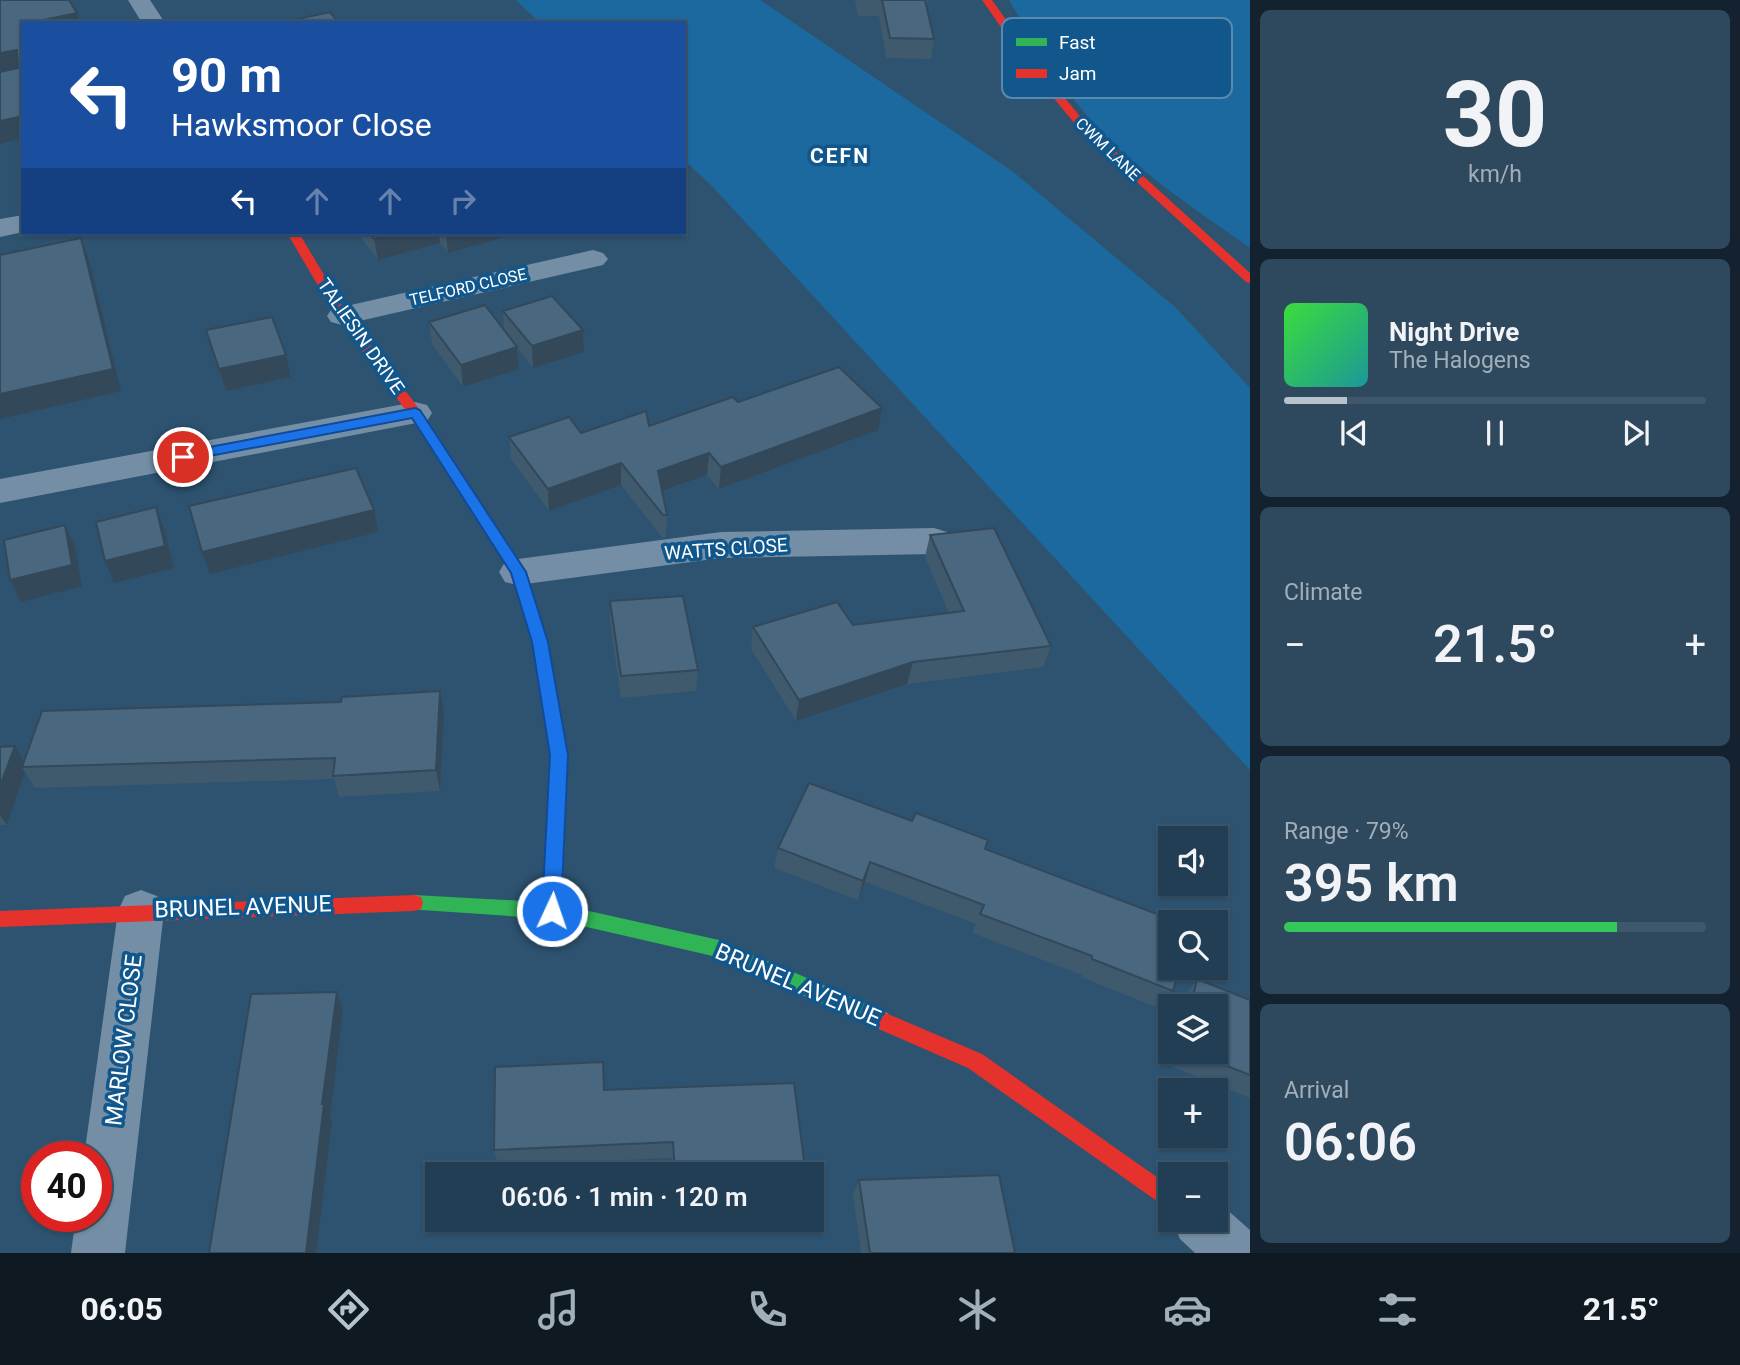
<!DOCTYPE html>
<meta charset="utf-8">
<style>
:root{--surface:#223e54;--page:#2e495e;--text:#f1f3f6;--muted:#a2aeb8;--line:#3f576b;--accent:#b6c3cd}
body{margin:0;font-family:Roboto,sans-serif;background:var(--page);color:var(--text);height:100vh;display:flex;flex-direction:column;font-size:26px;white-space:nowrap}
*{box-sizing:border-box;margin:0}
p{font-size:23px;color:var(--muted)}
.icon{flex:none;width:38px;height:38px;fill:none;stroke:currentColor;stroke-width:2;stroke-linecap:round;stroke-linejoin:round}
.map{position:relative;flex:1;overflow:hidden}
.sheet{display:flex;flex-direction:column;gap:10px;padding:10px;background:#13222e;width:490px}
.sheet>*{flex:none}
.top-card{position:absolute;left:21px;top:21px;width:665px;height:214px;border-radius:0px;box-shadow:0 2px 5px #0004,0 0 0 2px var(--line);background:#1a4fa0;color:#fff;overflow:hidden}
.fabs{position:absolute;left:1158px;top:826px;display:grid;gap:14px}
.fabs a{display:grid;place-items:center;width:70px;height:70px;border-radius:0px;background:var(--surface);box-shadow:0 2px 5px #0004,0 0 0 2px var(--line);font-size:35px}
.speed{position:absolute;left:21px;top:1141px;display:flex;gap:14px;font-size:35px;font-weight:700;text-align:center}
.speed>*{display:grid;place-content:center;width:91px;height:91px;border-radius:50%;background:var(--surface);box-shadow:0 2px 5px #0004,0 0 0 2px var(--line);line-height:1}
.speed .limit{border:10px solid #d22;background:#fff;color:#111}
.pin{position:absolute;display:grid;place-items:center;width:60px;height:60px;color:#fff;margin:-30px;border:4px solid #fff;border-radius:50%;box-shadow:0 2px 7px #0007}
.me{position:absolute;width:77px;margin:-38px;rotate:3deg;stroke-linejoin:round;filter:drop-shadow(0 0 5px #0008)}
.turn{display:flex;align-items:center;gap:24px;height:147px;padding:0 35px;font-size:32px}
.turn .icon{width:91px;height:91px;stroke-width:2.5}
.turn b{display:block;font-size:49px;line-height:60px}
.lanes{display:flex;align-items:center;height:66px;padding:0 35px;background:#0003;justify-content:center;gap:35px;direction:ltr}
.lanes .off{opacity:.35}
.big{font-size:52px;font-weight:600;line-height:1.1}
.sheet .card{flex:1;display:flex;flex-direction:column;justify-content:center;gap:10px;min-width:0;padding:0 24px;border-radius:10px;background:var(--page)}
.sheet .dial{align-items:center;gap:0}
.dial b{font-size:91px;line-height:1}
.song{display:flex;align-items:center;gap:21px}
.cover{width:84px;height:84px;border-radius:10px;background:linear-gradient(135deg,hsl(120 70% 55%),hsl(180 70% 35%))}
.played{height:7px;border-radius:4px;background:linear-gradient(90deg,var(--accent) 15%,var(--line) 15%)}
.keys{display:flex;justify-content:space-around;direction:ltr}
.heat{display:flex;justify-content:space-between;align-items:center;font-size:38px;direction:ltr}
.charge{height:10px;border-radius:5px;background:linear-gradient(90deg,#34c759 79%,var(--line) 0)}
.trip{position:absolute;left:425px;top:1162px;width:399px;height:70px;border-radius:0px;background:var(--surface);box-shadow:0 2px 5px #0004,0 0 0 2px var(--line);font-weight:600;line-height:70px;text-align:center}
.tabs{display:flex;height:112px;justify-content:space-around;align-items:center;background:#0e1922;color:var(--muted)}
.tabs .icon{width:49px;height:49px}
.tabs .current{color:var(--accent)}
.tabs b{font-size:32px;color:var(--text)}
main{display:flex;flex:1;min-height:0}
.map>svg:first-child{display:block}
.green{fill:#1c699f}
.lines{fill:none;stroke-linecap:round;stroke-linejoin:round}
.street{fill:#748fa5;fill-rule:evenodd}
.fast{fill:#30b455;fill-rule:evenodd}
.jam{fill:#e5322d;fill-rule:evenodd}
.wall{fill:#3f596d}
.shaded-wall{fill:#334859}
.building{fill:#49677f;stroke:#334859;stroke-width:2}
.route{fill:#1a73e8;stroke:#114b97;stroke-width:2}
.labels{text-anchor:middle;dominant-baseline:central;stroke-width:7;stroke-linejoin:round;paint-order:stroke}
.far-street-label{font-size:16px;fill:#fff;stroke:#11578c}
.street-label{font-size:19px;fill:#fff;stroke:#11578c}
.far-district-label{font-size:21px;font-weight:bold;letter-spacing:2px;fill:#fff;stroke:#11578c}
.near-street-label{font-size:23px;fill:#fff;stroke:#11578c}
.key{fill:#11578c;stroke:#5889ae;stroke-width:2}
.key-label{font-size:19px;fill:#fff}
</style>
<main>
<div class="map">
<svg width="1250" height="1253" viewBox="0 0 1250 1253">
<rect width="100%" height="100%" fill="#2d5370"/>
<!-- green -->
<path class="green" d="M516,0h244l252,171 163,136 75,81v382l-539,-585 -27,-25v-137h-144z
M1009,0h241v248c-49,-35 -112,-76 -152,-120 -35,-38 -63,-83 -89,-128z"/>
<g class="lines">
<!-- street -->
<path class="street" d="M128,0h22l15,23h-23z
M23,215v17l-23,5v-18z
M593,250l10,3 5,6 -5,6 -261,60 -11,-3 -4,-6 4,-6 11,-3z
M415,402l12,3 5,8 -5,8 -427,82v-24z
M934,528l13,4 5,9 -5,9 -13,4 -213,4 -203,27 -13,-3 -6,-10 6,-10 13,-3 203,-27z
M141,890l16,6 7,15 -39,342h-54l5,-37h20v-59h-12l34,-246 7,-15z
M1216,1200l34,30v23h-55l-15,-14 -8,-19h44z"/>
<!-- fast -->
<path class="fast" d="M552,706l6,2 2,5 8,42 -6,150 157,35 169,73 3,7 -3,7 -7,2 -7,-2 -157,-70 -165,-38 -145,-10 -2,-6 2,-6 7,-2 129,7 7,-147 -6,-42 2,-5z"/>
<!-- jam -->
<path class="jam" d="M982,0h10l49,69 47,57 162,147v10l-4,-1 -166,-152 -47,-57z
M287,233h12l49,82 72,95 106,162 22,70 12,71 -2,5h-12l-2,-5 -12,-71 -21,-69 -101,-157 -74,-100z
M414,895l7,2 2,6 -2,6 -7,2 -414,16v-16z
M881,1011l101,43 189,133v24l-203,-143 -94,-41 -3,-7 3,-7z"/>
</g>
<!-- wall -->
<path class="wall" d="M855,0h73l-1,8 7,31 -3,20 -45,-1 -7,-42h-21z
M357,233h145v5l-54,15 -8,-10 -62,17z
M503,311l80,19 1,22 -51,16 -15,-19 1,20 -56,18 -31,-43 -3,-22 75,8z
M206,330l80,25 5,22 -65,14z
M738,402l144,6 -4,22 -159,59 -12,-14 -45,17 5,23 -1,22h-4l-41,-52 -72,26 -38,-52 -2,-22 72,-4 68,-7z
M930,535l121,111 -8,21 -136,17 -111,37 -45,-72 2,-22 100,-2 96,-12 -24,-56z
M610,601l88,69 -2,21 -75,7 -11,-75z
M444,712l-4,79 -101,6 -5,-18 -299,9 -10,-16 -18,53h-7v-78l24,15z
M778,848l207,1 188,142 -12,18 -80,-32 1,-2 -110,-42 4,-9 -111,-42 -7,18 -84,-32z
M1197,979l53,21v98l-82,-33 3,-13h45v-46h-34l2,-9z
M604,1090l201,78 -2,6h-130l-1,-16 -174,8 -4,-16z
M859,1180l156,73h-154l-8,-58z"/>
<!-- shaded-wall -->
<path class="shaded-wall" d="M77,13l3,10h-36l-1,-3z
M17,50l6,20 -23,5v-22z
M23,116v22l-23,6v-23z
M396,233h43l1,10 -62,17 -4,-21z
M446,233h56v5l-54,15z
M81,238l8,22 32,131 -121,28v-25z
M583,330l1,22 -51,16 -1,-22z
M517,347l2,22 -56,18 -2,-22z
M286,355l5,22 -65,14 -7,-22z
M882,408l-4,22 -159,59 2,-22z
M709,453l-2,22 -50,18 1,-22z
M621,463v22l-72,26 -1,-22z
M156,507l8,22 10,39 -60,15 -9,-22z
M374,510l4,22 -168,42 -8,-22z
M65,525l10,22 7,39 -61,16 -11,-22z
M913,662l-6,22 -111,37 3,-21z
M440,691l4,21 -4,79 -4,-21z
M15,746l12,21h-5l3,5 -18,53 -7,-10v-29z
M870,862l-5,20 -7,18 5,-19z
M337,992l6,18 -13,106 2,5 -16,132h-10l16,-149z"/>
<!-- building -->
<path class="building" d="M0,0h69l8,13 -34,7 1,3h-21v93l-23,5v-49l18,-4 -1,-18 -17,3z
M882,0h43l9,39 -44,-1z
M330,12l9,11h-60z
M370,233h26l-22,6z
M81,238l32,131 -113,25v-139z
M552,296l31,34 -51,16 -29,-35z
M485,305l32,42 -56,18 -32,-43z
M272,317l14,38 -67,14 -13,-39z
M839,367l43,41 -161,59 -12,-14 -51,18 9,44h-4l-42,-52 -73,26 -39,-52 60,-20 12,16 65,-22 3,15 84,-29 5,5z
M356,468l18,42 -172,42 -13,-46z
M156,507l9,39 -60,15 -9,-39z
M65,525l7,40 -62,15 -6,-40z
M994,528l57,118 -138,16 -114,38 -46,-73 84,-25 16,23 111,-14 -34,-76z
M683,596l15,74 -77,6 -11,-75z
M440,691l-4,79 -103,6 2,-18 -313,9 20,-56 299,-9 1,-5z
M15,746l-15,40v-39z
M809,783l103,38 4,-8 72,27 -3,9 193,73h-7v46h8l-6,23 -81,-32v-3l-112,-42 4,-9 -114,-43 -7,19 -85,-33z
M1197,979l53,21v75l-58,-23h24v-46h-25z
M337,992l-15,112h2l-18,149h-97l42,-259z
M603,1062l1,28 190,-7 11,85 -130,5 -2,-31 -179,8 1,-83z
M999,1175l16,78h-145l-11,-73z"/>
<!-- route -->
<path class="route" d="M415,408l5,2 106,162 22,70 20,113 -7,156 -2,6 -7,2 -7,-2 -3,-6 8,-156 -18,-113 -21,-69 -99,-155 -229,43 -7,-4 7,-5z"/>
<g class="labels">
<!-- far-street labels -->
<g class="far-street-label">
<text transform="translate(1108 149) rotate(44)">CWM LANE</text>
<text transform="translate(468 287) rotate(-13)">TELFORD CLOSE</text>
</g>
<!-- street labels -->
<g class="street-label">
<text transform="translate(361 336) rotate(55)">TALIESIN DRIVE</text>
<text transform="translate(726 549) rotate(-4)">WATTS CLOSE</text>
</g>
<!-- far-district labels -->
<g class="far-district-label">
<text x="840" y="156">CEFN</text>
</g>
<!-- near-street labels -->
<g class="near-street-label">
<text transform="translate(243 907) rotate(-2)">BRUNEL AVENUE</text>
<text transform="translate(798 985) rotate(23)">BRUNEL AVENUE</text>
<text transform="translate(124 1040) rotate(-83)">MARLOW CLOSE</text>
</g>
</g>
<!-- legend -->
<rect x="1002" y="18" width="230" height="80" rx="10" class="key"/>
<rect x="1016" y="38" width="31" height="8" fill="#30b455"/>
<rect x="1016" y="69" width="31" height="9" fill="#e5322d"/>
<g class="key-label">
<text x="1059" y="49">Fast</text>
<text x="1059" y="80">Jam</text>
</g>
</svg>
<div class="fabs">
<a><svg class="icon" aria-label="sound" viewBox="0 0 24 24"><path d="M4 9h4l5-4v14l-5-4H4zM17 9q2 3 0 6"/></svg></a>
<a><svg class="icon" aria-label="search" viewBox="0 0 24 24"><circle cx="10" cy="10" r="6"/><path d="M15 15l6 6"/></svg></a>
<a><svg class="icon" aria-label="layers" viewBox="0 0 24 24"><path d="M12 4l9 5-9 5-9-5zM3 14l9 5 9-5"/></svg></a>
<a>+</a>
<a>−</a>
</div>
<div class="speed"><div class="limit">40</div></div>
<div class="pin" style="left:183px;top:457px;background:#d93025"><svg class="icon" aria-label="arrive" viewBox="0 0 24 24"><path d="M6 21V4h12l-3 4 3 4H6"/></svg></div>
<svg class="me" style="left:552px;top:911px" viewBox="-20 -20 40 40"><circle r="17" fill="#1a73e8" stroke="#fff" stroke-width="3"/><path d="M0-11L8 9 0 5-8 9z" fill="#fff"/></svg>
<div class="trip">06:06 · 1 min · 120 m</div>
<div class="top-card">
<div class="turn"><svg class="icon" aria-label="left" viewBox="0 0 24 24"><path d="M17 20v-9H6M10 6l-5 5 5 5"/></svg><div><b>90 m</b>Hawksmoor Close</div></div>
<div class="lanes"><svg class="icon" aria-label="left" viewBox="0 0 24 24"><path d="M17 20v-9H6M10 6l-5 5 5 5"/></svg><svg class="icon off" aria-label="ahead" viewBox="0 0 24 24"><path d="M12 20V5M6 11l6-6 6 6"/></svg><svg class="icon off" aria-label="ahead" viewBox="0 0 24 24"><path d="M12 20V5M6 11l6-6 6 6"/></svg><svg class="icon off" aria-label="right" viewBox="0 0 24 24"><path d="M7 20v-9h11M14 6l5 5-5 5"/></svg></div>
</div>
</div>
<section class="sheet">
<div class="card dial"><b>30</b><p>km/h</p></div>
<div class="card">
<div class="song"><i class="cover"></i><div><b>Night Drive</b><p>The Halogens</p></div></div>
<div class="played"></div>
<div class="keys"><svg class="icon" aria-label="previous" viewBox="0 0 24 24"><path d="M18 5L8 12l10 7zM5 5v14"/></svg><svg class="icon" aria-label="pause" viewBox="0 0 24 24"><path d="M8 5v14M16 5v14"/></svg><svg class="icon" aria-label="next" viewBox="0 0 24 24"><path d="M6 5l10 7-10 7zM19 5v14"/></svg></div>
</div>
<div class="card"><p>Climate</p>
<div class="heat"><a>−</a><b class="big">21.5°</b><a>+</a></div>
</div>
<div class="card"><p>Range · 79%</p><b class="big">395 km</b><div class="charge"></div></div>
<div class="card"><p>Arrival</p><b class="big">06:06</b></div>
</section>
</main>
<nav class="tabs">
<b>06:05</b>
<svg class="icon current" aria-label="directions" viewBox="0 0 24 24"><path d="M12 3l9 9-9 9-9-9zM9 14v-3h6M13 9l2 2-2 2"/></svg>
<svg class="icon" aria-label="music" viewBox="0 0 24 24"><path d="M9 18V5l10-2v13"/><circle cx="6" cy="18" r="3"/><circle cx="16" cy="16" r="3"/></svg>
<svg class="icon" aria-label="phone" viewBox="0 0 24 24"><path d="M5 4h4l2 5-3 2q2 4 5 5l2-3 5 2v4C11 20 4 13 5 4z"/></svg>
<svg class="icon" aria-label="climate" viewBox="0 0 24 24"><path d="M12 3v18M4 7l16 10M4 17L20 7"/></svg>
<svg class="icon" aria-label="car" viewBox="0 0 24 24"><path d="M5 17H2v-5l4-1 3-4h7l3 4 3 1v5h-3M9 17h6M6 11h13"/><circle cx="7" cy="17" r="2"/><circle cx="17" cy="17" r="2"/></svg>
<svg class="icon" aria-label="filters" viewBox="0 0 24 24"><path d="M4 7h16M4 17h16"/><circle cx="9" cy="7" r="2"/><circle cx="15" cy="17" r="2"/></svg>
<b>21.5°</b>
</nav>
